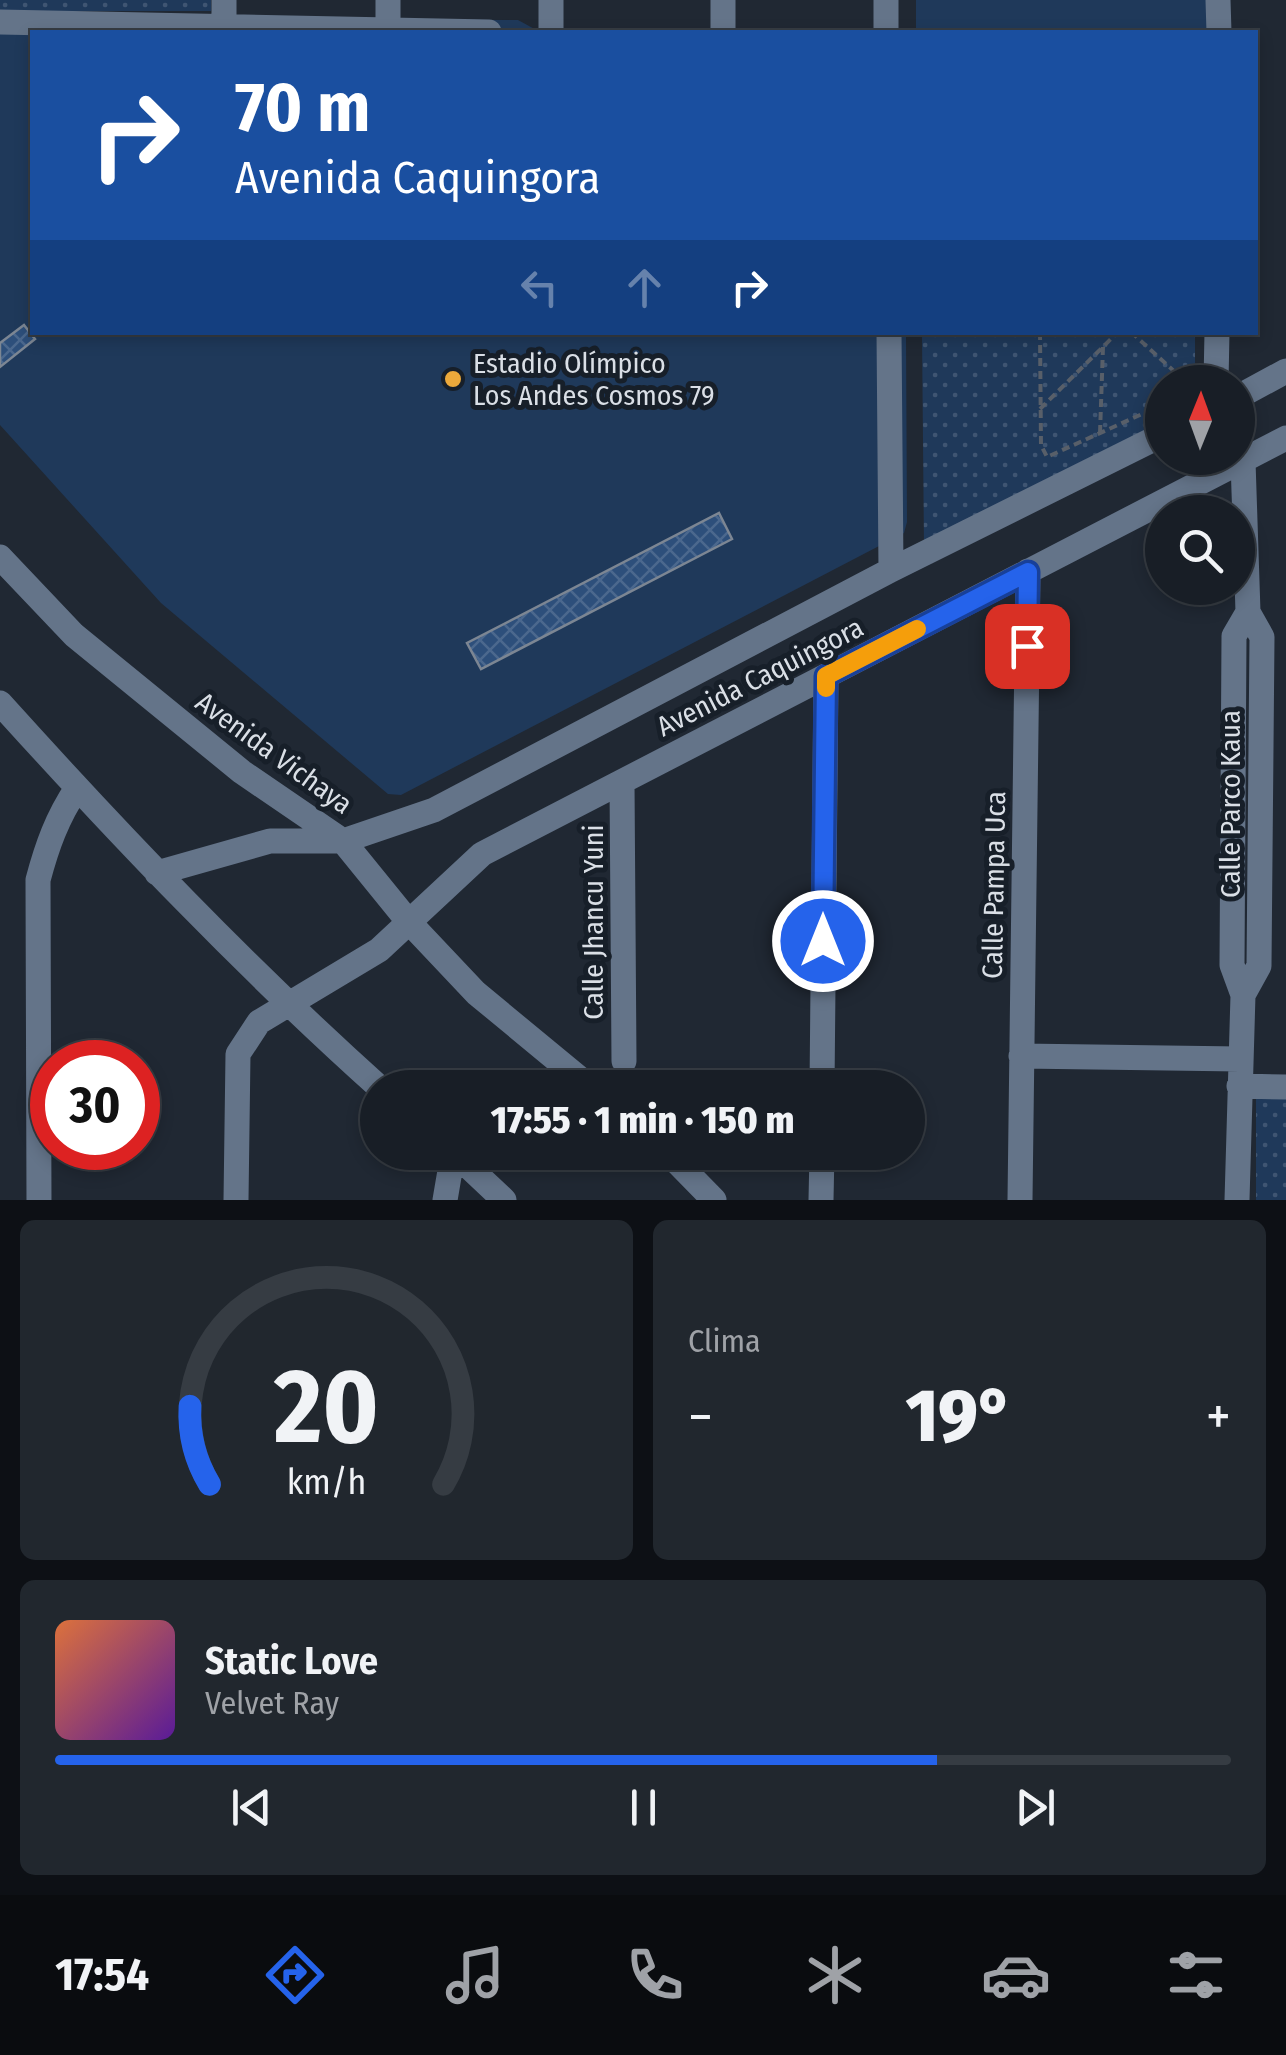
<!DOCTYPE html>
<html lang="es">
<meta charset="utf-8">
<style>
:root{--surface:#181e26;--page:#21272e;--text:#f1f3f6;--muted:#9fa2a7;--line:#363c43;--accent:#2563eb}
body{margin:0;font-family:"Fira Sans Condensed",sans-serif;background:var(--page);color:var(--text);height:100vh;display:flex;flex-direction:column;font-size:38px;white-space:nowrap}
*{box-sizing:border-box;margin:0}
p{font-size:32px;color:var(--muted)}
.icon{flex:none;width:55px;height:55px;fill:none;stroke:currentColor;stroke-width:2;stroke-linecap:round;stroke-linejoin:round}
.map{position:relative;height:1200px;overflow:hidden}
.side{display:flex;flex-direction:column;gap:20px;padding:20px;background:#0d1015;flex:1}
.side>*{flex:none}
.banner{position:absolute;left:30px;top:30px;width:1228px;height:305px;border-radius:0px;box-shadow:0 5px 15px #0003,0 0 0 2px var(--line);background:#1a4fa0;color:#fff;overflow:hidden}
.needle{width:65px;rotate:1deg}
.tools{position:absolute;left:1145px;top:365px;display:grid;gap:20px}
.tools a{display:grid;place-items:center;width:110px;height:110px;border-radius:50%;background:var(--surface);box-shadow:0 5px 15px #0003,0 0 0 2px var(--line);font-size:50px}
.speed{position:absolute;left:30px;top:1040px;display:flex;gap:20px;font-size:50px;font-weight:700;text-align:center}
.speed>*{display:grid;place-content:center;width:130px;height:130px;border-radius:50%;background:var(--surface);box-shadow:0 5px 15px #0003,0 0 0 2px var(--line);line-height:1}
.speed .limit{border:15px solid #d22;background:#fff;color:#111}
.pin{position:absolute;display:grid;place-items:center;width:85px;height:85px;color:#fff;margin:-42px;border-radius:20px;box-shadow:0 5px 15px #0006}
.me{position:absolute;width:110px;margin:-55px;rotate:0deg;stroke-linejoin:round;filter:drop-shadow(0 0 8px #0008)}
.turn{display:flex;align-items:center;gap:35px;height:210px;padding:0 40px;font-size:45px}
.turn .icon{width:130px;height:130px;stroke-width:2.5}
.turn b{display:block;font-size:70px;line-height:85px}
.lanes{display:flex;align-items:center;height:95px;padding:0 40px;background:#0003;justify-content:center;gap:50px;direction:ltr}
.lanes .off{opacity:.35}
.big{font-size:75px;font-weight:800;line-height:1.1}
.side .card{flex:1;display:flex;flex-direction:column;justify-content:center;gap:15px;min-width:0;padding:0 35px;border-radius:15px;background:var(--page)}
.side .dial{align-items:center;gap:0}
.dial svg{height:260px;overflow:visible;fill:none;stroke:var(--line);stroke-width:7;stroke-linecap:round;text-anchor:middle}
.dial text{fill:var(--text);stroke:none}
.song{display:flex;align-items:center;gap:30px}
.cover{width:120px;height:120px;border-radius:15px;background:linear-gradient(135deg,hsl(20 70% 55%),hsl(270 70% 35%))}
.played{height:10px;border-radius:5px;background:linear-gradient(90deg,var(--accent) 75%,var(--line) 75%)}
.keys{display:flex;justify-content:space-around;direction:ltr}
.heat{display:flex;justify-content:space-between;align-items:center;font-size:55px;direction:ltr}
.side .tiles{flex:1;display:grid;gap:20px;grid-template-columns:1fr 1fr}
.card:last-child{grid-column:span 2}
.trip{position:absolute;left:360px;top:1070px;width:565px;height:100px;border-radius:50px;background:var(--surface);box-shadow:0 5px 15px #0003,0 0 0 2px var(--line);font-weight:800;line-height:100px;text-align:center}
.tabs{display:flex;height:160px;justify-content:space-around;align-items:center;background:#0a0c0f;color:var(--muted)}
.tabs .icon{width:70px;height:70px}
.tabs .current{color:var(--accent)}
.tabs b{font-size:45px;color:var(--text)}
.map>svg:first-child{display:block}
.grass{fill:#1f395a}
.park{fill:url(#park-dots)}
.building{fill:url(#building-cross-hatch);stroke:#7c8693;stroke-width:2.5}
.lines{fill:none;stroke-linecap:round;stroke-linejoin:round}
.path{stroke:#585f69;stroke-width:4;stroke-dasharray:8 5;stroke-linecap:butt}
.minor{stroke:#647489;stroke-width:25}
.route-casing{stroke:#184099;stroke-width:25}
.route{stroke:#2563eb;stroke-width:18}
.slow{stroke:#f59e0b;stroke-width:18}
.poi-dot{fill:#eca93b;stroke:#171f29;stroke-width:4}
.labels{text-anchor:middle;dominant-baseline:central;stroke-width:10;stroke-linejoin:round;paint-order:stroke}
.poi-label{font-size:28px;fill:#dadfe6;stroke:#171f29;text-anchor:start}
.street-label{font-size:28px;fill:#dadfe6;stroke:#171f29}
</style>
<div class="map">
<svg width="1286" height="1200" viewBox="0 0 1286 1200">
<defs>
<pattern id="park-dots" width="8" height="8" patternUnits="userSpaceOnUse" patternTransform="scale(2.5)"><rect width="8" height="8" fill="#1f395a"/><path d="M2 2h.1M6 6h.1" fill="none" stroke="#3f5572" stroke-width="1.8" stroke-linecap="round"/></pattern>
<pattern id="building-cross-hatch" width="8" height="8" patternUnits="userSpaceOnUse" patternTransform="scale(2.5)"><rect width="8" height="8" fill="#2d4f7b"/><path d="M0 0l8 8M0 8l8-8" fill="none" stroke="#4b688e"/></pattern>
</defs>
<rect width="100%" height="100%" fill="#202833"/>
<!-- grass -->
<path class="grass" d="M916,0h311l-1,32h-310z
M0,18l518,2 22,12h-508v300l874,1 1,189 -3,11 -503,262 -13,-1 -227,-191 -161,-178z"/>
<!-- park -->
<path class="park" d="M0,0h211v11h-211z
M922,333h273v49h-33v40l-238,123z
M1256,1096h30v104h-30z"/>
<!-- building -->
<path class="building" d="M24,325l11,14 -35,28v-24z
M719,513l13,26 -251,130 -14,-26z"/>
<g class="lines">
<!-- path -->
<path class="path" d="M1040,332l1,113 6,12 115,-52
M1131,332l55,50
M1040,409l78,-77
M1100,433l3,-86"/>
<!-- minor -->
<path class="minor" d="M224,0v26
M388,0v28
M723,0v32
M886,0v32
M1218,0l1,32
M0,22l489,10
M551,32v-32
M889,332l2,238
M1216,382l1,-50
M1238,397l48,-26
M1238,451l5,10 5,151 14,25 -3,329 -16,29
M0,557l74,78 168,137 101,69 65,80 68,72 115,95
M0,703c121,134 245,264 380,385
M622,782l2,279
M157,873l113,-32h73l91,-31 457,-240 271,-135
M1021,1056l219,3
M1239,1086l47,1
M822,1088l4,-412
M453,1152l51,48
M667,1152l47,48
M39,1200l-1,-320c9,-34 19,-62 39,-92
M236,1200l2,-146 21,-32 120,-72 103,-96 804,-416
M445,1200l8,-47
M821,1200l1,-48
M1020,1200l8,-629
M1237,1200l6,-205 -11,-30 2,-329 14,-24"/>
</g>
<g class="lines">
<defs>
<path id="route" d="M823,941l3,-265 202,-104 -1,74"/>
</defs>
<!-- route casing -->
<use href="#route" class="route-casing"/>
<!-- route -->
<use href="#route" class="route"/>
<!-- slow -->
<path class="slow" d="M826,688v-12l91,-47"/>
</g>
<!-- markers -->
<circle class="poi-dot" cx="453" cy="379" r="10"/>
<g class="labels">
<!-- poi labels -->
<g class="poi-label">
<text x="473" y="363">Estadio Olímpico<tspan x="473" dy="32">Los Andes Cosmos 79</tspan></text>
</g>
<!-- street labels -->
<g class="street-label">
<text transform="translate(760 677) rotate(-27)">Avenida Caquingora</text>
<text transform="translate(274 753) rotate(36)">Avenida Vichaya</text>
<text transform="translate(1230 804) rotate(-90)">Calle Parco Kaua</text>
<text transform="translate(994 885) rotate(-89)">Calle Pampa Uca</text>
<text transform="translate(593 922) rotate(-90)">Calle Jhancu Yuni</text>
</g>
</g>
</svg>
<div class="tools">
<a><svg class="needle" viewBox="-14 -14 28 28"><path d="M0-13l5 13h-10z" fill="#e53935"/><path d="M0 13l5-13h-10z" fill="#9fa2a7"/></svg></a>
<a><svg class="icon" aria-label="search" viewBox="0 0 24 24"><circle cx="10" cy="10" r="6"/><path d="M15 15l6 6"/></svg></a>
</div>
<div class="speed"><div class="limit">30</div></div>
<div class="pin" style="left:1027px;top:646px;background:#d93025"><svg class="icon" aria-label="arrive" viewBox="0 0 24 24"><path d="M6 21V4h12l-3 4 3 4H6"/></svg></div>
<svg class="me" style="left:823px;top:941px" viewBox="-20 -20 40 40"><circle r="17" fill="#2563eb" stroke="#fff" stroke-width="3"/><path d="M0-11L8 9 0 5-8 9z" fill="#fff"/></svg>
<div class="trip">17:55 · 1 min · 150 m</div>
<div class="banner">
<div class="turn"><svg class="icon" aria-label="right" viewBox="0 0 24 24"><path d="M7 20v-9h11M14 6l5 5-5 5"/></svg><div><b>70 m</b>Avenida Caquingora</div></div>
<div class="lanes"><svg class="icon off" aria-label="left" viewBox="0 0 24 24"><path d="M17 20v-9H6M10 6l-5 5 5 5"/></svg><svg class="icon off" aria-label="ahead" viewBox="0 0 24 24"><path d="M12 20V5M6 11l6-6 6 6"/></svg><svg class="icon" aria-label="right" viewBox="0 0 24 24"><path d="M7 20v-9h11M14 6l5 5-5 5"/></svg></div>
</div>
</div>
<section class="side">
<div class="tiles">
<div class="card dial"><svg viewBox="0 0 100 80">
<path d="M14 69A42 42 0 1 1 86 69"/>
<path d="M14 69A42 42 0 0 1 8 45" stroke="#2563eb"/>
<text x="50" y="56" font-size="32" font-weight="700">20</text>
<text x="50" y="72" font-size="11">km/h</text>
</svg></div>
<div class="card"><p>Clima</p>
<div class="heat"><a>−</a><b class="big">19°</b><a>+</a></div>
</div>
<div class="card">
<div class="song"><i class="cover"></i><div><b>Static Love</b><p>Velvet Ray</p></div></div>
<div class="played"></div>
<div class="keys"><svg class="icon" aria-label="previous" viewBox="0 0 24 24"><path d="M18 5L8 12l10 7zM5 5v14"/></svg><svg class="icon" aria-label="pause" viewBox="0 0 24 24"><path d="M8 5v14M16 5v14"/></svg><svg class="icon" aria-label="next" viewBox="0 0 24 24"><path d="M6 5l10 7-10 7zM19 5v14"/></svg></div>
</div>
</div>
</section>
<nav class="tabs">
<b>17:54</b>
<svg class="icon current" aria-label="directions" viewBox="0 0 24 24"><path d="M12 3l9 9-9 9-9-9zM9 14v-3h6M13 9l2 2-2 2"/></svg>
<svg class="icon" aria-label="music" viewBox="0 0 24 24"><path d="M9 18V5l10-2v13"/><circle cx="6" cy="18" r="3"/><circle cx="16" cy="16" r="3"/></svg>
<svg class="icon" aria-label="phone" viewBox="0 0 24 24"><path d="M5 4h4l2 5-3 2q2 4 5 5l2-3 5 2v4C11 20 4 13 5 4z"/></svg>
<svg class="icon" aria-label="climate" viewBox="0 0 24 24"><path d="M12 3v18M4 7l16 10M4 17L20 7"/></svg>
<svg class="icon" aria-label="car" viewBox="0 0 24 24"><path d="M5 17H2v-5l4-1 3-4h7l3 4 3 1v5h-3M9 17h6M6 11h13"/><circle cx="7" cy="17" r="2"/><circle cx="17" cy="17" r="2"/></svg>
<svg class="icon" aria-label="filters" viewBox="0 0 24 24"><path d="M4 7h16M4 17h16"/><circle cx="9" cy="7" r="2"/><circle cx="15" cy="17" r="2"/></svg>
</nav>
